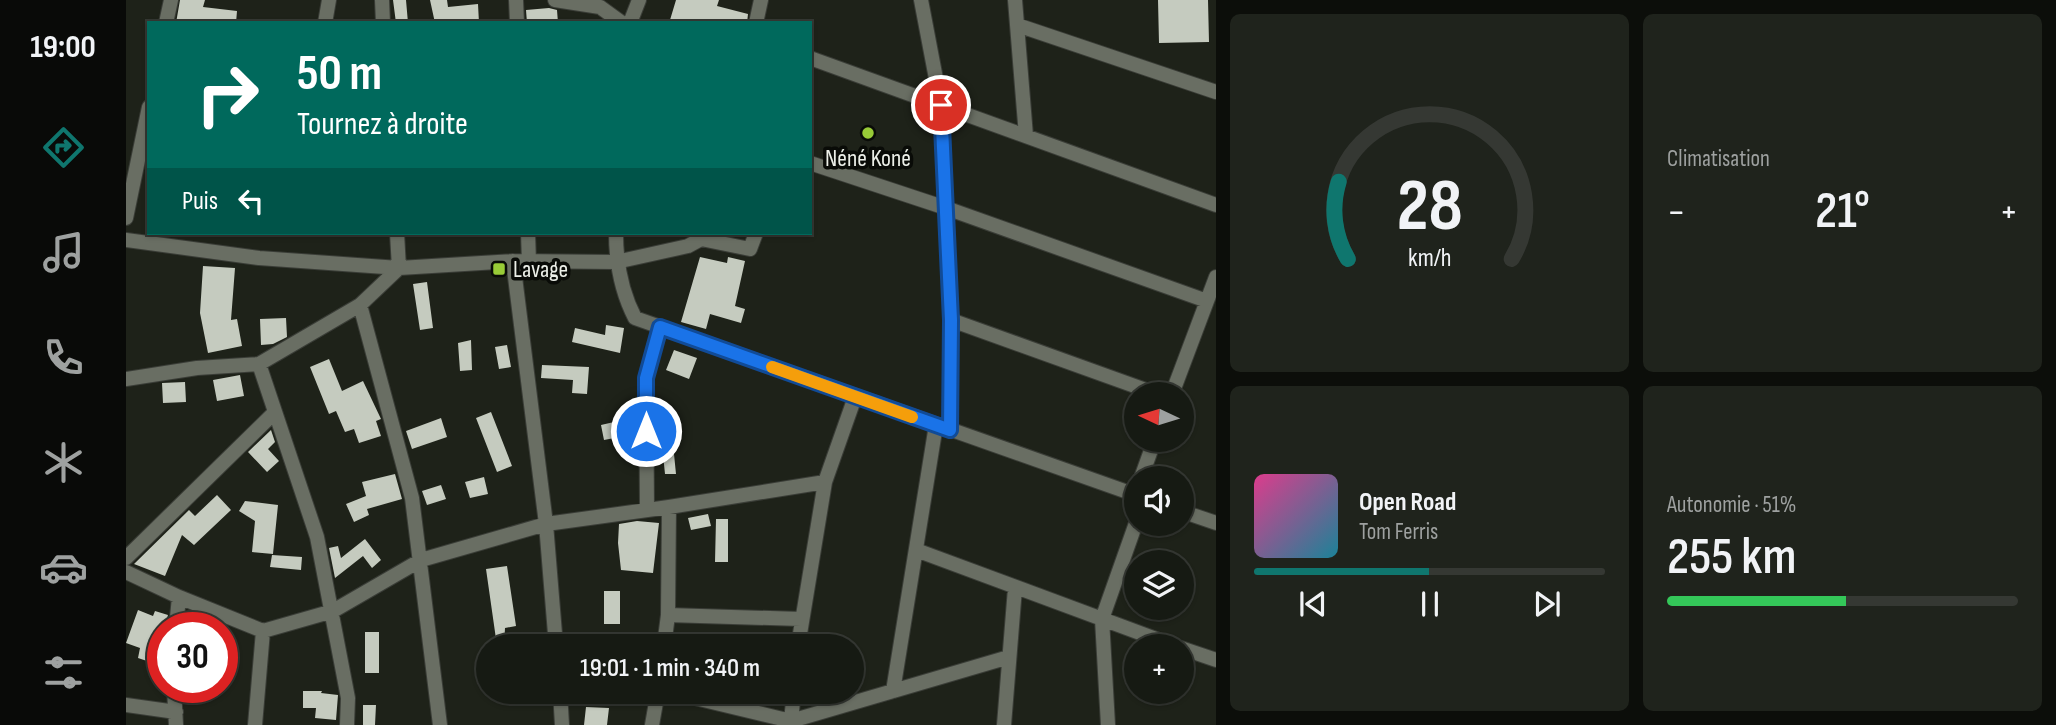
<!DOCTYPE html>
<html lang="fr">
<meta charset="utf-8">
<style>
:root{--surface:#161a13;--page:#1f231c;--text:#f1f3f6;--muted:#9ea1a0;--line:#353833;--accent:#0f766e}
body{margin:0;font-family:"Sofia Sans Condensed",sans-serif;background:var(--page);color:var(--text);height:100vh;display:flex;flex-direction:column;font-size:26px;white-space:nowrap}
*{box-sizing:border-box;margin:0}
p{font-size:23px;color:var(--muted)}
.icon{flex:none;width:38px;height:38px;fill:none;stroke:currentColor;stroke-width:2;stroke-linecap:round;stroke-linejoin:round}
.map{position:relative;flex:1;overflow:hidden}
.details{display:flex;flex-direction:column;gap:14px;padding:14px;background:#0c0e0a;width:840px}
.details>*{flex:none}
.top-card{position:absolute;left:21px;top:21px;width:665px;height:214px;border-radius:0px;box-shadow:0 2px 5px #0004,0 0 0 2px var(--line);background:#00695c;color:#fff;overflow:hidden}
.needle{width:46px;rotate:274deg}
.buttons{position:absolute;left:998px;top:382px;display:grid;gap:14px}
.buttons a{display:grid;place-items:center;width:70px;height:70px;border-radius:50%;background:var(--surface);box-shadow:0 2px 5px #0004,0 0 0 2px var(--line);font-size:35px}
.speed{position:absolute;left:21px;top:612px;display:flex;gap:14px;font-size:35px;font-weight:700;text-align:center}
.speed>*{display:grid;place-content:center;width:91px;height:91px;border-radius:50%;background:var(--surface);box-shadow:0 2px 5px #0004,0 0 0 2px var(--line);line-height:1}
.speed .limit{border:10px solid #d22;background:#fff;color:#111}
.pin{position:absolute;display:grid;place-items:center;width:60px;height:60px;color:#fff;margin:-30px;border:4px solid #fff;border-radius:50%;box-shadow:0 2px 7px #0007}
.me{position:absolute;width:77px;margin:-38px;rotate:0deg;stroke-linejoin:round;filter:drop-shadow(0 0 5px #0008)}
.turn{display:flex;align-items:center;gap:24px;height:147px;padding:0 35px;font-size:32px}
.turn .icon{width:91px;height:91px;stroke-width:2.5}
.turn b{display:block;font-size:49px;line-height:60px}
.then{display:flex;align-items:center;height:66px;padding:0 35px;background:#0003;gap:14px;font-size:26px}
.big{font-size:52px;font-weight:600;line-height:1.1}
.details .card{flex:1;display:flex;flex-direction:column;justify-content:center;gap:10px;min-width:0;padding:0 24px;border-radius:10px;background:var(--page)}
.details .dial{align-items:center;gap:0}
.dial svg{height:182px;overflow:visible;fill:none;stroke:var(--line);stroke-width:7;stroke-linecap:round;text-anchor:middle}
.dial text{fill:var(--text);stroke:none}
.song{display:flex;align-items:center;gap:21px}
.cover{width:84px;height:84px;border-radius:10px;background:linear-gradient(135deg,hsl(330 70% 55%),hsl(190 70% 35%))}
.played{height:7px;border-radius:4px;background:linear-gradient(90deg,var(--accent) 50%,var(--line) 50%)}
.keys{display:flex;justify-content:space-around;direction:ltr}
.heat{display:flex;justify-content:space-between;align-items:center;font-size:38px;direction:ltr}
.charge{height:10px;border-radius:5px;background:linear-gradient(90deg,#34c759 51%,var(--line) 0)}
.details .tiles{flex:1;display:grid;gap:14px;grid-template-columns:repeat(2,1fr)}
.trip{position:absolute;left:350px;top:634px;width:388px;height:70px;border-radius:35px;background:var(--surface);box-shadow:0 2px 5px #0004,0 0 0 2px var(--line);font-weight:600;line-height:70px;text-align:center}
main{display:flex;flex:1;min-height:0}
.dock{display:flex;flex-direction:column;width:126px;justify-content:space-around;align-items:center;background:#090a08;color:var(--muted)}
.dock .icon{width:49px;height:49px}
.dock .current{color:var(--accent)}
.dock b{font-size:32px;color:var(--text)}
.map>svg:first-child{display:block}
.building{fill:#c5cbbf}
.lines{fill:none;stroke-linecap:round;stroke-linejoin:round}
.street-casing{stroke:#3a3d37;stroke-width:16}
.street{stroke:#696e63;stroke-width:14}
.route-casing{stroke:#114b97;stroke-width:18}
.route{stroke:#1a73e8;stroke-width:12}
.slow{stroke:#f59e0b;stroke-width:12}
.poi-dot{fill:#98cb37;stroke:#090b07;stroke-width:2.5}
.labels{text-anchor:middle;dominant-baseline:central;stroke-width:7;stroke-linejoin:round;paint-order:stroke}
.poi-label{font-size:24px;fill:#ecefe8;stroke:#090b07}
</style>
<main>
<nav class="dock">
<b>19:00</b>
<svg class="icon current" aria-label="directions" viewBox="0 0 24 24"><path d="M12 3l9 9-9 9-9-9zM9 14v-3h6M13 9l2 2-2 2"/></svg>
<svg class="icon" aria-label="music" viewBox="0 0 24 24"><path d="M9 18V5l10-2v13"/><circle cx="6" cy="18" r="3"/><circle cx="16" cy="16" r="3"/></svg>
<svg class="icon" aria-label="phone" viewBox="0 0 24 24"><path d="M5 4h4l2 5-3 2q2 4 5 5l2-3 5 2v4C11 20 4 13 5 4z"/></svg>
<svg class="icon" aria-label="climate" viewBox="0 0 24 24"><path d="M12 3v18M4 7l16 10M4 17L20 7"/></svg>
<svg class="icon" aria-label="car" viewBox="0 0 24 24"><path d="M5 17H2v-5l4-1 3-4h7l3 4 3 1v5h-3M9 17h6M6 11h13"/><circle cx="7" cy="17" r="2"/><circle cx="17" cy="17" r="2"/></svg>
<svg class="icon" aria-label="filters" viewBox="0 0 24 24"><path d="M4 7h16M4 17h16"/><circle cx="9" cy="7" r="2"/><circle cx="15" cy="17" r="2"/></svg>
</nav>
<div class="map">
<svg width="1090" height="725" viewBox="0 0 1090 725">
<rect width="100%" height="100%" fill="#1e2219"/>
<!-- building -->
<path class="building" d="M54,0h25l-2,7 34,4 -1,12h-60z
M267,0h13l2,23h-12z
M304,0h17l1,7 30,-3 1,19h-44z
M550,0h43l-2,6 31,8 -1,9h-66l-11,-3z
M1032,0h50l1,42 -50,1z
M423,8l8,2 1,13h-31l-1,-13z
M574,257l27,6 1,-6 17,4 -10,45 10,3 -4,14 -31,-9 -4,15 -25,-7z
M77,266l32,2 -4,52 6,-1 5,27 -34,7 -8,-40z
M301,282l6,46 -13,2 -7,-46z
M160,318l1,19 -14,7 -12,1 -1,-26z
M480,325l18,3 -4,25 -48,-11 3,-14 30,7z
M345,340l1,30 -12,1 -2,-28z
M381,345l4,22 -12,2 -4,-22z
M548,350l23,8 -8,21 -23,-9z
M203,359l13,32 21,-10 18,38 -5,2 5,15 -22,7 -5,-14 -9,3 -9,-21 -7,3 -19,-47z
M416,365l47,2 -2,27 -15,-1 1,-13 -32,-2z
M114,375l4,21 -27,5 -4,-21z
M59,382l1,20 -23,1 -1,-20z
M365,412l21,54 -15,6 -21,-54z
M315,418l6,19 -35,12 -6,-18z
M501,419l3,16 -26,5 -3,-15z
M145,430l4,12 -7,7 11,12 -12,11 -19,-20z
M547,444l3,30h-11l-3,-29z
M269,474l7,25 -35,10 2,6 -15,7 -8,-18 20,-8 -4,-14z
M358,477l4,17 -18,4 -5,-16z
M315,485l5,14 -19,6 -5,-14z
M91,495l14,15 -37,35 -12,-10 -17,41 -31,-12 55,-54 6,6z
M119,501l33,4 -5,49 -21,-2 3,-31 -16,-10z
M582,514l3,12 -20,4 -3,-12z
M590,519h12v43h-13z
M511,521l22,2 -6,50 -32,-3 -3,-27 1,-19z
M239,539l16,21 -9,8 -9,-12 -28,22 -6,-30 9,-2 3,12z
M146,555l30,2 -1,13 -31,-3z
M381,566l9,60 -11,2 -1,18h-7l-11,-77z
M478,591h16v33h-16z
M12,610l15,6 2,-5 13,4 -15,48 -15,-5 2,-10 -14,-5z
M239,632h14v41h-14z
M177,691h19l-1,2 17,2 -2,25 -21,-2 1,-10h-13z
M237,705h13l-1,20h-12z
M460,707l23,1 -2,17h-23z"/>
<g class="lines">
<defs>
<path id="street" d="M256,0l1,23
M390,0l1,23
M429,0l45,7 22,16
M795,0l20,105 10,215 -1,110
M889,0l11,136
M40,23l5,-23
M199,23l4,-23
M504,23l9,-23
M630,23l5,-23
M891,25l199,67
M684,58l406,147
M684,163l136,45 261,93
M0,218l23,-111
M402,233l1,29
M490,233c0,31 5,58 19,85l501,177
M0,240l133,18 140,10 114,-7 103,1 72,-16 13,-7 49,10 6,-16
M387,261l33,263 10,122
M234,305l52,193 28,227
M825,320l206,74
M133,364l58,173 31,161 -1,27
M0,379l71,-11 62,-4 101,-59 39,-37 -2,-35
M1046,394l44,-117
M1015,478l14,-39
M699,482l30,-85
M521,510l-1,-132 14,-51
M1055,511l35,12
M790,550l259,96
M0,558l149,-146
M0,572l53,25 84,34 70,-20 88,-51 125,-36 123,-17 156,-25 -27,164
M542,615l133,4
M50,628l3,-31
M538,646l4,-31 1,-108
M1055,648l35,12
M48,688l2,37
M434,691l2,34
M540,691l125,30 218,-64
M767,691l43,-266
M0,705l50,7
M665,721l3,-30
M129,725l8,-94
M526,725l6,-34
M878,725l11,-137
M982,725l-6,-106 34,-96"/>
</defs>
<!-- street casing -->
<use href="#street" class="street-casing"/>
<!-- street -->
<use href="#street" class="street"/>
</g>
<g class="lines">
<defs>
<path id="route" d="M520,431v-53l14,-51 290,103 1,-110 -10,-215"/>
</defs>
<!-- route casing -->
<use href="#route" class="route-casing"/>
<!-- route -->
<use href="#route" class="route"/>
<!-- slow -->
<path class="slow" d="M646,367l140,50"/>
</g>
<!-- markers -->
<g class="poi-dot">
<circle cx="742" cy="133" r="7"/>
<rect x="366" y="262" width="14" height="14" rx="3.5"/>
</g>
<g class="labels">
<!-- poi labels -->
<g class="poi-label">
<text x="742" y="158">Néné Koné</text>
<text x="387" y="269" text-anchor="start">Lavage</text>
</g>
</g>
</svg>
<div class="buttons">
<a><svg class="needle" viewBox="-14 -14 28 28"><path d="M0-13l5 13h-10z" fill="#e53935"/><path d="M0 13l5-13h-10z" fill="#9ea1a0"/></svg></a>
<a><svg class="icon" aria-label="sound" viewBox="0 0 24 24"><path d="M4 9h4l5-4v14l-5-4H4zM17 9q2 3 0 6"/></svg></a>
<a><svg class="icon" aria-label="layers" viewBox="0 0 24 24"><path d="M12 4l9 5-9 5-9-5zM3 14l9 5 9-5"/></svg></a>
<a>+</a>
</div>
<div class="speed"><div class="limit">30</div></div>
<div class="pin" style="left:815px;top:105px;background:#d93025"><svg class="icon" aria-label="arrive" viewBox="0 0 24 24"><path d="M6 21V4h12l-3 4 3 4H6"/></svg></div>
<svg class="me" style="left:520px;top:431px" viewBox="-20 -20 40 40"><circle r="17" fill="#1a73e8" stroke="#fff" stroke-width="3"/><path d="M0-11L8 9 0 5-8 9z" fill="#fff"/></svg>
<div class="trip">19:01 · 1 min · 340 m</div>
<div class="top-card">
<div class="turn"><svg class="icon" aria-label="right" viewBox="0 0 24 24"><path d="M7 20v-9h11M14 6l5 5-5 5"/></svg><div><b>50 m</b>Tournez à droite</div></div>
<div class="then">Puis<svg class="icon" aria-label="left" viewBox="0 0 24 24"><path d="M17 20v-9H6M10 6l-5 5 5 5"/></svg></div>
</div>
</div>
<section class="details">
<div class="tiles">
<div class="card dial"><svg viewBox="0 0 100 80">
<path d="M14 69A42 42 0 1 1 86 69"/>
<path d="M14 69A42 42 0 0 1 10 35" stroke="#0f766e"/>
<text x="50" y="56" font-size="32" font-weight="700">28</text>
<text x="50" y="72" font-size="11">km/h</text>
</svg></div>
<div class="card"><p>Climatisation</p>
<div class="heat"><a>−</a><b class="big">21°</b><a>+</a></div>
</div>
<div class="card">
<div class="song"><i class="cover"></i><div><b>Open Road</b><p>Tom Ferris</p></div></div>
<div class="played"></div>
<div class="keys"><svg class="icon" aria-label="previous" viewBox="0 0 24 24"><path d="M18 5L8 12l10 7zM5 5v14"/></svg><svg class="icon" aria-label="pause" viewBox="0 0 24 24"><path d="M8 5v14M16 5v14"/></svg><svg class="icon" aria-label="next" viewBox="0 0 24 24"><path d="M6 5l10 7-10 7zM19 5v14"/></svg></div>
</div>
<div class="card"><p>Autonomie · 51%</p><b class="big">255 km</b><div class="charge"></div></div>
</div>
</section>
</main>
